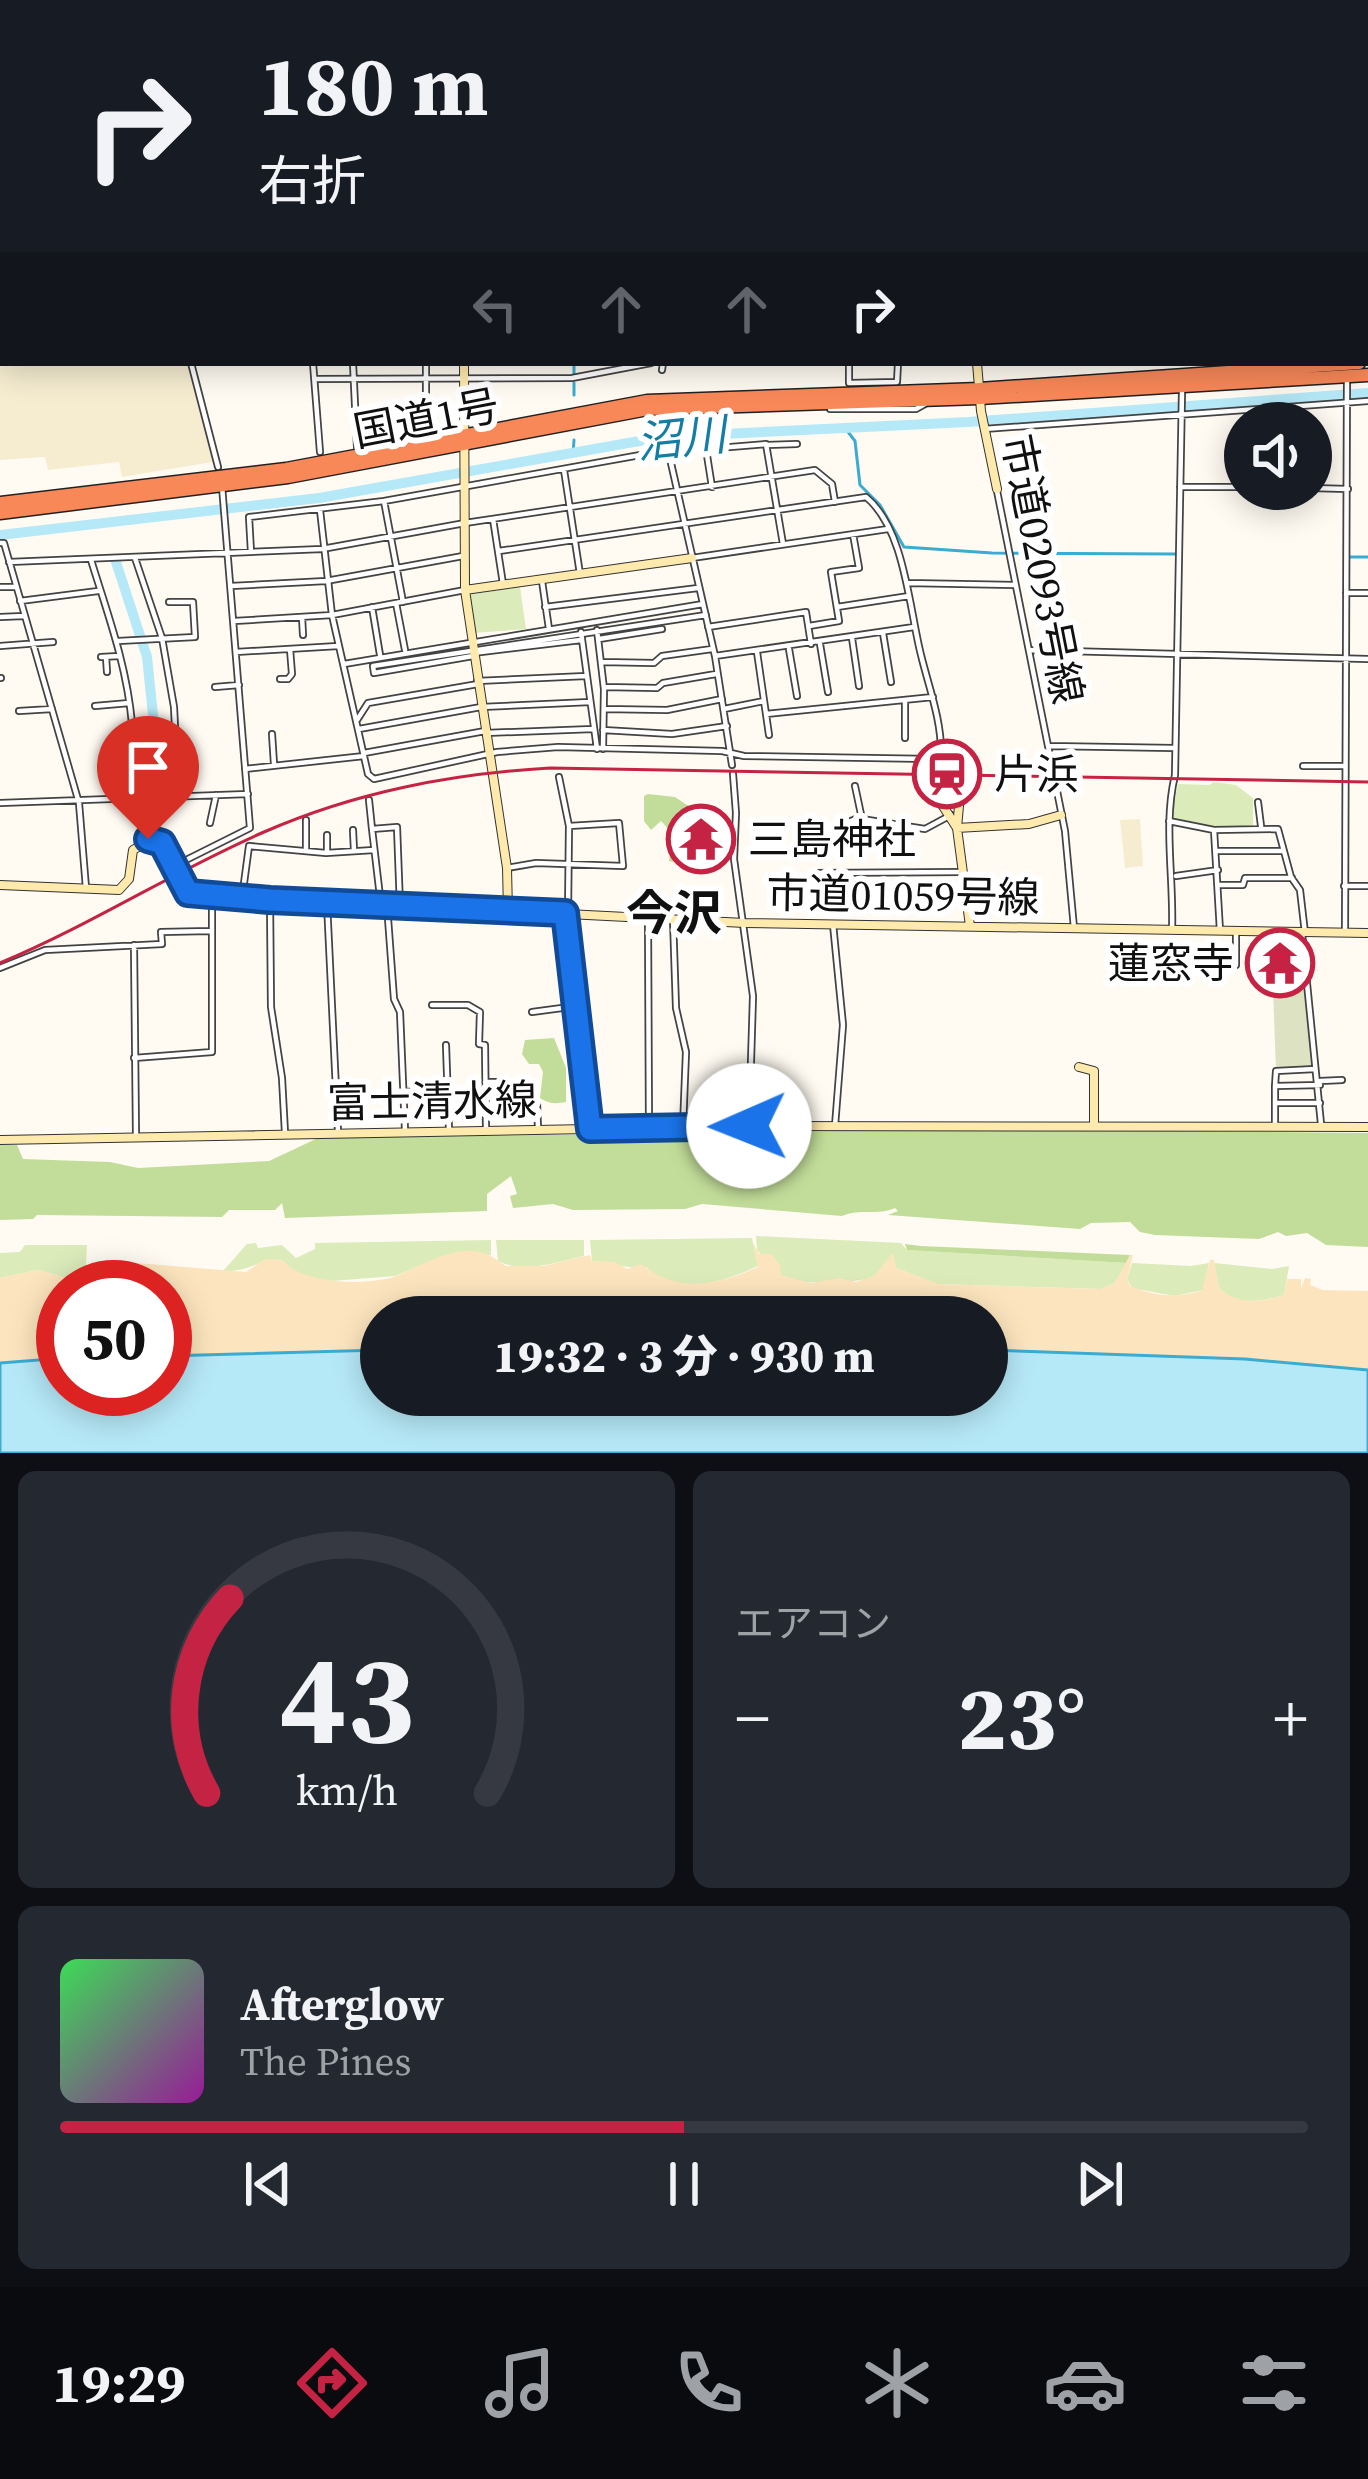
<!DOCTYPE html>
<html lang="ja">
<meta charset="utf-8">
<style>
:root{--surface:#171b24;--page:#242831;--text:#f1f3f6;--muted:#9ea1a6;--line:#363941;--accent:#c52343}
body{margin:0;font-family:"Source Serif 4","Noto Sans JP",serif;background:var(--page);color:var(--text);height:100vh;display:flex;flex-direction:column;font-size:45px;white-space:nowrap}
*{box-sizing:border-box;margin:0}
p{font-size:39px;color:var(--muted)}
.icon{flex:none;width:66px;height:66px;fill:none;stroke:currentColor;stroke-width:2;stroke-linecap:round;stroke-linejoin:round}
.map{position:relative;height:1453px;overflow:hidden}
.drawer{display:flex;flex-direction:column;gap:18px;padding:18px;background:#0d0f14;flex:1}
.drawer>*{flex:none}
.guide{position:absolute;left:0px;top:0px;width:1368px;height:366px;box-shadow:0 6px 30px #0003;background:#171b24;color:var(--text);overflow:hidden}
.tools{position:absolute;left:1224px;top:402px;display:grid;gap:24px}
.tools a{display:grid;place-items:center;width:108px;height:108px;border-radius:50%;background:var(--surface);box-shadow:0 6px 30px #0003;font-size:60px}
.speed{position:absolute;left:36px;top:1260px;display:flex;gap:24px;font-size:60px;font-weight:700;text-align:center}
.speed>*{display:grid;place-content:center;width:156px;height:156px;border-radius:50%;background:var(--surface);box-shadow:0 6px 30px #0003;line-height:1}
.speed .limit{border:18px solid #d22;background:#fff;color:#111}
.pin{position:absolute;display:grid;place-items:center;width:102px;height:102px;color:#fff;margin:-123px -51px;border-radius:50% 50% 50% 0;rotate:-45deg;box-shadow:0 0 12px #0007}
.pin .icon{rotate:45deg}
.me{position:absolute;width:132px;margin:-66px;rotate:269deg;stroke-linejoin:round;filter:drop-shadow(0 0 9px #0008)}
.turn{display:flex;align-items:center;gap:42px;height:252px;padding:0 60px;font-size:54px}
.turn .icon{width:156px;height:156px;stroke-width:2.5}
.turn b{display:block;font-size:84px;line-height:102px}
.lanes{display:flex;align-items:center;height:114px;padding:0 60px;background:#0003;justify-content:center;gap:60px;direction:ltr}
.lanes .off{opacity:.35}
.big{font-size:90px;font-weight:800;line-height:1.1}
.drawer .card{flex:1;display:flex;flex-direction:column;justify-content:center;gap:18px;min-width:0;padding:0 42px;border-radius:18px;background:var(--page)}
.drawer .dial{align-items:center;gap:0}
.dial svg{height:312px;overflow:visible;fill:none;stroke:var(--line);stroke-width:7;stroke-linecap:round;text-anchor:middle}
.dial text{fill:var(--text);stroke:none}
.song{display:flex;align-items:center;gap:36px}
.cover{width:144px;height:144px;border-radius:18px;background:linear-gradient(135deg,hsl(130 70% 55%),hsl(300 70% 35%))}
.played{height:12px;border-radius:6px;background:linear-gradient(90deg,var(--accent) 50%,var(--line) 50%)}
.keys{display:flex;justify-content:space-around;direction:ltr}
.heat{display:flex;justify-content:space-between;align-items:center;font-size:66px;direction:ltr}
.drawer .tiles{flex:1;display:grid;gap:18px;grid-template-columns:1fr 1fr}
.card:last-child{grid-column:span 2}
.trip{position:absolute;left:360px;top:1296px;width:648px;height:120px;border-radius:60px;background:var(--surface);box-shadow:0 6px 30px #0003;font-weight:800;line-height:120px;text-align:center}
.menu{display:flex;height:192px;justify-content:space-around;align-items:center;background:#090b0e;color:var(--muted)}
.menu .icon{width:84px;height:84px}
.menu .selected{color:var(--accent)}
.menu b{font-size:54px;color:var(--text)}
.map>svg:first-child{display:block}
.farmland{fill:#f6edd1}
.green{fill:#dbebba}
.forest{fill:#c2dd99}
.sand{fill:#fce5be}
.cemetery{fill:#dde3c2}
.water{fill:#b6e9f8;stroke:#3aacd1;stroke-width:3}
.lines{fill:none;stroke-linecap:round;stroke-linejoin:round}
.stream{stroke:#3aacd1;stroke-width:3}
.river{stroke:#b6e9f8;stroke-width:10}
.street-casing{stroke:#434343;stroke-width:8}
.secondary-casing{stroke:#323232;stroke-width:10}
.highway-casing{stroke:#212121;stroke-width:15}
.street{stroke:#fff;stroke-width:4.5}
.secondary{stroke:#ffeaad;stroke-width:8}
.highway{stroke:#f88858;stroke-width:12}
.rail{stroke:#c52343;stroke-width:3}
.route-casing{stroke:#114b97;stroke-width:30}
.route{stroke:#1a73e8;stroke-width:21}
.labels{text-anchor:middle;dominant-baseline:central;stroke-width:12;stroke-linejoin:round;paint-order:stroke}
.street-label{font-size:42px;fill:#101010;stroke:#fff}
.poi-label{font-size:42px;fill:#101010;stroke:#fff;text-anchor:start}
.water-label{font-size:45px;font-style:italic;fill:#147da6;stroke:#fff}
.quarter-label{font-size:48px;font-weight:bold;fill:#101010;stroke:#fff}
</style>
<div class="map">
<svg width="1368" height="1453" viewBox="0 0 1368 1453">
<rect width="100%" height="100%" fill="#fffbf2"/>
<!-- farmland -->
<path class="farmland" d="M0,0l86,3h-83v360h184l26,99 -91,15 -3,-15 -71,8 -3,-13 -45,3z
M96,0h260v3h-259z
M949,0h209v3h-209z
M1140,819l3,47 -18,2 -5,-48z"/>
<!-- green -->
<path class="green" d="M520,587l6,42 -53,4 -5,-35 4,-4z
M1214,782l22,3 17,13v28h-56l-26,-7 7,-35 31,1z
M756,1236l145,7 6,7 219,13 -11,20 -14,6 -163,-5 -42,-16 -3,-13c-4,5 -11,16 -19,21 -13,8 -74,9 -88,2 -11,-6 -21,-19 -29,-28z
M752,1238l6,28c-35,16 -81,32 -112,1 -20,2 -35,-4 -54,-6l-2,-21z
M491,1240v15l-57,5 -39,16 -76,6 -29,-13 -8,-9c-25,-2 -29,12 -59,11l24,-27 9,-1 2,5 24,-3 14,13 19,-9v-6z
M496,1240h88v16c-27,6 -60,18 -86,5z
M25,1245h62l-2,38 -47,-13 -38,8v-25l20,-1z
M1132,1263l59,3 18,-3 -6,27 -29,6 -42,-8 -5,-9z
M1214,1263l58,6 17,-3 -5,29c-22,7 -48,11 -65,-7z"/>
<!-- forest -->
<path class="forest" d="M648,794l27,3 18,12 14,-4 8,4 -3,6 -25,9 -7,11 3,14 -6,14 -8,-2c2,-16 5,-28 -8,-40l-10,9 -7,-9v-25z
M554,1038l12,30v34c-10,2 -17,2 -26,-4l3,-26 -4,-8h-10l-7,-10 3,-14z
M986,1129l382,4v114l-42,-2 -19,-12 -21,3 -8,-4 -19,7 -104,-4 -15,-3 -10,-10 -39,1 -11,6 -192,-14 10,-4 -3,-3c-17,8 -35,0 -53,8l-140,-12 -17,5 -112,1 -20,-6 -40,4 -3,-12 7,-2 -6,-18 -24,18v17l-202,7 -3,-15 -7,7h-46l-7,7 -185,-2 -4,4 -33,1v-75h17l6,14 87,3 28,6 131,-7 49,-23z
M905,1244l16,2 209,9 -4,8 -219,-13z"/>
<!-- sand -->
<path class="sand" d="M753,1243l6,11h12l9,11 1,10 30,8 28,-5 17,4 18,-6 19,-23 3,15 43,16 162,5 14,-6 15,-28h3l-6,24 3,7c24,10 48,13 72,4l8,-30h4l5,28c17,17 43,14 65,7l3,-16h14v10l4,-11 6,1 -1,6 13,5 45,1v79l-123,-11 -258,-9v-33h-606v33l-216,6v-69h-102v71l-63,5v-85l38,-8 47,13 51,-20 110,9 19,-13 17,1c20,25 91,27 119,14 19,-9 50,-25 73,-23 15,2 20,7 32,15h37l47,-11 2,6 23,1 12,7 14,-5c38,30 76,21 117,3z"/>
<!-- cemetery -->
<path class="cemetery" d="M1307,987l8,81 -39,2 -3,-79z"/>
<!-- water -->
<path class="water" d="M381,1350v45h606v-45l258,9 123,11v83h-1368v-90l63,-5v31h102v-33z"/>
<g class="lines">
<!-- stream -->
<path class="stream" d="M575,3v-3
M574,363v12
M574,383v12
M845,428l10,13 5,44 20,20 24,42 88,6 184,1
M573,454l1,-14
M1349,557h19"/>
<!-- river -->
<path class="river" d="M0,535l319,-37 343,-61 306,-15 400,-29
M116,562l31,95 6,58"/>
<defs>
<path id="street" d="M666,0v3
M157,3l1,-3
M359,3v-3
M572,3v-3
M191,363l27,104
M313,363l7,89
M353,363l4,84
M849,363v20l48,-1 1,-19
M662,370l1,-7
M315,379l257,-1 79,-15
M830,409h86l9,-5
M355,423l71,-14v-46
M984,429l384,-28
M767,445l30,-1
M564,470l16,104
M712,487l-6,-38 60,-5 17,100
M1180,487h65
M1311,488l37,1
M997,491l68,340 9,97
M384,501l19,101
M320,510l12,105 36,159 6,5 123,-27 61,-5 164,4 22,5 188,3 9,-3c1,-35 -12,-68 -20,-101 -12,-47 -16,-126 -55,-158l-367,54
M493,519l10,65
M0,543h4l75,260 7,85
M251,552l-2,-35 135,-16 284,-51 47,206 17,109
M135,558l27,80 12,69 3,60 8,17 1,12
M692,558l196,-29
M91,560c17,55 36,106 41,164 2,26 -3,50 -2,75
M9,562l313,-13 143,-26 350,-53 17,14 3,18
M542,581l7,48
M907,583l108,2
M231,586l95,-5 137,-25
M0,587h16
M1346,593h22
M20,601l78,-10
M396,603l9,47
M372,607l8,48
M545,607l153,-19
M837,607l72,-11
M0,617l24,-1
M302,617l1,18
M234,621l98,-6 133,-25
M809,626l30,-5 -8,-49 28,-4 -6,-34
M708,627l98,-15 5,32
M597,630l7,59 -1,60
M581,632l16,117
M883,633l8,49
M852,638l7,48
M599,639l63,-10
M118,641l77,-4 -2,-35h-24
M820,644l8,48
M0,646l53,-4
M789,649l8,47
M1029,650l339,9
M236,652l102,-6
M757,652l12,83
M473,653l108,-13
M473,656l-99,17 -1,-7 333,-51
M715,656l199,-29
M101,657l18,-1
M106,657l1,15
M602,662l52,1 8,-7 50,-7
M344,664l359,-60
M0,678h1
M280,679h8l4,-5 -2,-25
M477,681l109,-5
M215,687l24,-2
M604,687l53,1 6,-5 53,-9
M905,700v38
M95,706l34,-3
M604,709l63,1 55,-11
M724,709l40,-8
M19,711l33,-2
M766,714l167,-17
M357,720l11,-17 110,-19
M359,729l122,-22 109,-5
M603,730l69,4 55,-8
M485,733l108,-4
M272,734l2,30
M1048,746l126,2
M364,753l121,-22
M1303,766h40
M245,769l119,-13
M733,774l3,39 -2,46 19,137 -4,130
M559,777l10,49 -1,87
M855,786l7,33 63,10 26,-14
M369,800l3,29 25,-2 3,79
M1258,802l3,24
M0,803l248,-9
M1169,821l45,9 6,101
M210,823l6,-28
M843,824l18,-7
M372,829l9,76
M353,830l1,21
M1214,830l64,-1 13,48 9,13 5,43
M306,850v-30
M1217,851h66
M327,853v-18
M176,865l74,-37 -28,-342
M507,868l29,-5 87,3 -4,-43 -50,3
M815,873l148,-1
M1176,876l42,-6
M1218,885h25l2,-7h47
M1344,886h24
M242,898l7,-52 77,7 48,-3
M270,900l1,107 11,71 3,55
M327,903l11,228
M387,905l7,94 6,13 5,118
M565,914l25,215
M648,918l1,210
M673,919l3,89 10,44 -3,75
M833,924l10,101 -8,101
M1172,930c2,-52 -9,-105 3,-155l7,-384
M1236,931v34
M1302,933l19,191
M1345,933l2,-556
M134,945l2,190
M0,968l45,-18 117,-6 -1,-12 49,-1
M432,1005h36l12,7 -1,32 6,1 1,85
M532,1012l45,-6
M446,1045l3,85
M134,1058l78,-6v-156
M1320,1081l22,-1
M485,1082h39
M1275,1086l1,-15 39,-2
M404,1092l42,-2
M537,1103l1,25
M1275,1103h45
M1275,1124v-38l45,-1"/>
<path id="secondary" d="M941,0v3
M464,3v-3
M464,363l1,227 42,278 1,43
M977,363l4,48 16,78
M465,590l227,-32
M957,828l-16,-25 1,-9 5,-3 13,4 -3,33 13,98
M957,828l72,-4 32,-9
M0,885l119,5 10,-11 4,-29 19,-11 13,9 23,45 24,3 533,27 623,10
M1079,1067l15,4v53
M0,1140l749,-14 619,1"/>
<path id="highway" d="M0,503l286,-34 361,-68 332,-12 380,-26
M0,513l288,-36 360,-68 332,-11 388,-23"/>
</defs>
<!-- street casing -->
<use href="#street" class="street-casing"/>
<!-- secondary casing -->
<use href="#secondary" class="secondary-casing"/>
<!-- highway casing -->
<use href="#highway" class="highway-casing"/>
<!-- street -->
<use href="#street" class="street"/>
<!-- secondary -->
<use href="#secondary" class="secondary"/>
<!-- highway -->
<use href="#highway" class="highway"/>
<!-- rail -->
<path class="rail" d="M0,963c91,-38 174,-92 264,-131 92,-40 186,-58 286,-64l818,14"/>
</g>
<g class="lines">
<defs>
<path id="route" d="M148,839l14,4 26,50 82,7 295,13 25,216 159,-3"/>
</defs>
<!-- route casing -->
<use href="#route" class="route-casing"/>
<!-- route -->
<use href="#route" class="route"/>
</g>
<!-- icons -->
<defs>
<symbol id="station-ring" viewBox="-11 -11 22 22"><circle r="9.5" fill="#fff" stroke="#c52343" stroke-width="1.5"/><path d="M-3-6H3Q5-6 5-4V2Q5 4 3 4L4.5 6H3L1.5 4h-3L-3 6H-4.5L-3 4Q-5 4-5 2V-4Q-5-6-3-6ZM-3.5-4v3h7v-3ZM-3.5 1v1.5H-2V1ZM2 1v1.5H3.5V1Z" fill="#c52343"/></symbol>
<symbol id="temple-ring" viewBox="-11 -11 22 22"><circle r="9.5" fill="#fff" stroke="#c52343" stroke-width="1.5"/><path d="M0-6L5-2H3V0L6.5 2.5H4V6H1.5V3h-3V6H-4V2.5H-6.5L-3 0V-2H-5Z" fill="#c52343"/></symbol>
</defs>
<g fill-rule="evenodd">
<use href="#station-ring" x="909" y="736" width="76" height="76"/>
<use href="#temple-ring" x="663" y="801" width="76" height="76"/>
<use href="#temple-ring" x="1242" y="925" width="76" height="76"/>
</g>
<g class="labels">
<!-- street labels -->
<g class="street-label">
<text transform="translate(426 418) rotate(-11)">国道1号</text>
<text transform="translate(1043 569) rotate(79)">市道02093号線</text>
<text transform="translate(903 895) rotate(1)">市道01059号線</text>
<text transform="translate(432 1101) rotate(-1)">富士清水線</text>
</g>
<!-- poi labels -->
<g class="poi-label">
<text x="994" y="774">片浜</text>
<text x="748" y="839">三島神社</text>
<text x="1234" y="963" text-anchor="end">蓮窓寺</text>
</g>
<!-- water labels -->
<g class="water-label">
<text transform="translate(681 438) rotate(-6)">沼川</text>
</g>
<!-- quarter labels -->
<g class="quarter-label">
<text x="674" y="913">今沢</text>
</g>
</g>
</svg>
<div class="tools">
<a><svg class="icon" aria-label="sound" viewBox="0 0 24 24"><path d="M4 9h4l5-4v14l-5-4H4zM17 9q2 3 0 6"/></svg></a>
</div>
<div class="speed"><div class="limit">50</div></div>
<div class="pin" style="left:148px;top:839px;background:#d93025"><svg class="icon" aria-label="arrive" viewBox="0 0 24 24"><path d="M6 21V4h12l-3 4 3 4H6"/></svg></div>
<svg class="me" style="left:749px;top:1126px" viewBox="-20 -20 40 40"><circle r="19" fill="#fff"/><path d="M0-13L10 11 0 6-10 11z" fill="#1a73e8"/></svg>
<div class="trip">19:32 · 3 分 · 930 m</div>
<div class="guide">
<div class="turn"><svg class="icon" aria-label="right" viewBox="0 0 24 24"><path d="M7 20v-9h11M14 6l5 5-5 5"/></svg><div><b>180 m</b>右折</div></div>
<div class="lanes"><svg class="icon off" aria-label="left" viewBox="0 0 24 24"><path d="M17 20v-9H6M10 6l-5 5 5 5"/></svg><svg class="icon off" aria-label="ahead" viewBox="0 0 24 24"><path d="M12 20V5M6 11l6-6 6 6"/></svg><svg class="icon off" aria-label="ahead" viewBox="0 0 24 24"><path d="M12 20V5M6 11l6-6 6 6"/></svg><svg class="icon" aria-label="right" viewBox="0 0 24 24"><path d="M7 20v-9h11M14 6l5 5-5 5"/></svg></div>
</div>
</div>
<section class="drawer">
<div class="tiles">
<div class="card dial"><svg viewBox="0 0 100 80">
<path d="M14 69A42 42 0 1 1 86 69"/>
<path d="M14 69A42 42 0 0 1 20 19" stroke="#c52343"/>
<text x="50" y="56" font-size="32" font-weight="700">43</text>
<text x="50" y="72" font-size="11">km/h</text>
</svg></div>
<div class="card"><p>エアコン</p>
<div class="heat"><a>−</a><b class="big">23°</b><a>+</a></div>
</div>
<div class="card">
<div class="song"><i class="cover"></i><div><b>Afterglow</b><p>The Pines</p></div></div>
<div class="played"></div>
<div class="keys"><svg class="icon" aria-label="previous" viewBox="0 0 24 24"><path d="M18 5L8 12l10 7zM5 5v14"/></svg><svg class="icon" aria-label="pause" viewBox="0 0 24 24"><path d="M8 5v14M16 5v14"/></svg><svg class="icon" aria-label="next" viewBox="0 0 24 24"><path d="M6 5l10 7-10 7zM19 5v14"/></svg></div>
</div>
</div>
</section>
<nav class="menu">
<b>19:29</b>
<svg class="icon selected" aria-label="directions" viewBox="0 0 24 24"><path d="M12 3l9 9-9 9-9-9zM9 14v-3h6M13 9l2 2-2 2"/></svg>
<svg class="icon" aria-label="music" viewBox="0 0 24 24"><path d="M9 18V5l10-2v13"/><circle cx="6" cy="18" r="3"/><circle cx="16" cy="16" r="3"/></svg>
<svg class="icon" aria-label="phone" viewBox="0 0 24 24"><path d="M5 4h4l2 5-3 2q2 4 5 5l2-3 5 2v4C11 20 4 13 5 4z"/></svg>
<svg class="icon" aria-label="climate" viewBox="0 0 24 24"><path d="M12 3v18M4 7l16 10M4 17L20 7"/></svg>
<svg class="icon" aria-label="car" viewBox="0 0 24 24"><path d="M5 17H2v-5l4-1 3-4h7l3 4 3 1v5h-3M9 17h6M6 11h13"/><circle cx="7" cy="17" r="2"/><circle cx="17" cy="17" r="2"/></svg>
<svg class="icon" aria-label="filters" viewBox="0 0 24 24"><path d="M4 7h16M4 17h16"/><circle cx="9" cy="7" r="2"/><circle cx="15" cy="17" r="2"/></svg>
</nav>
